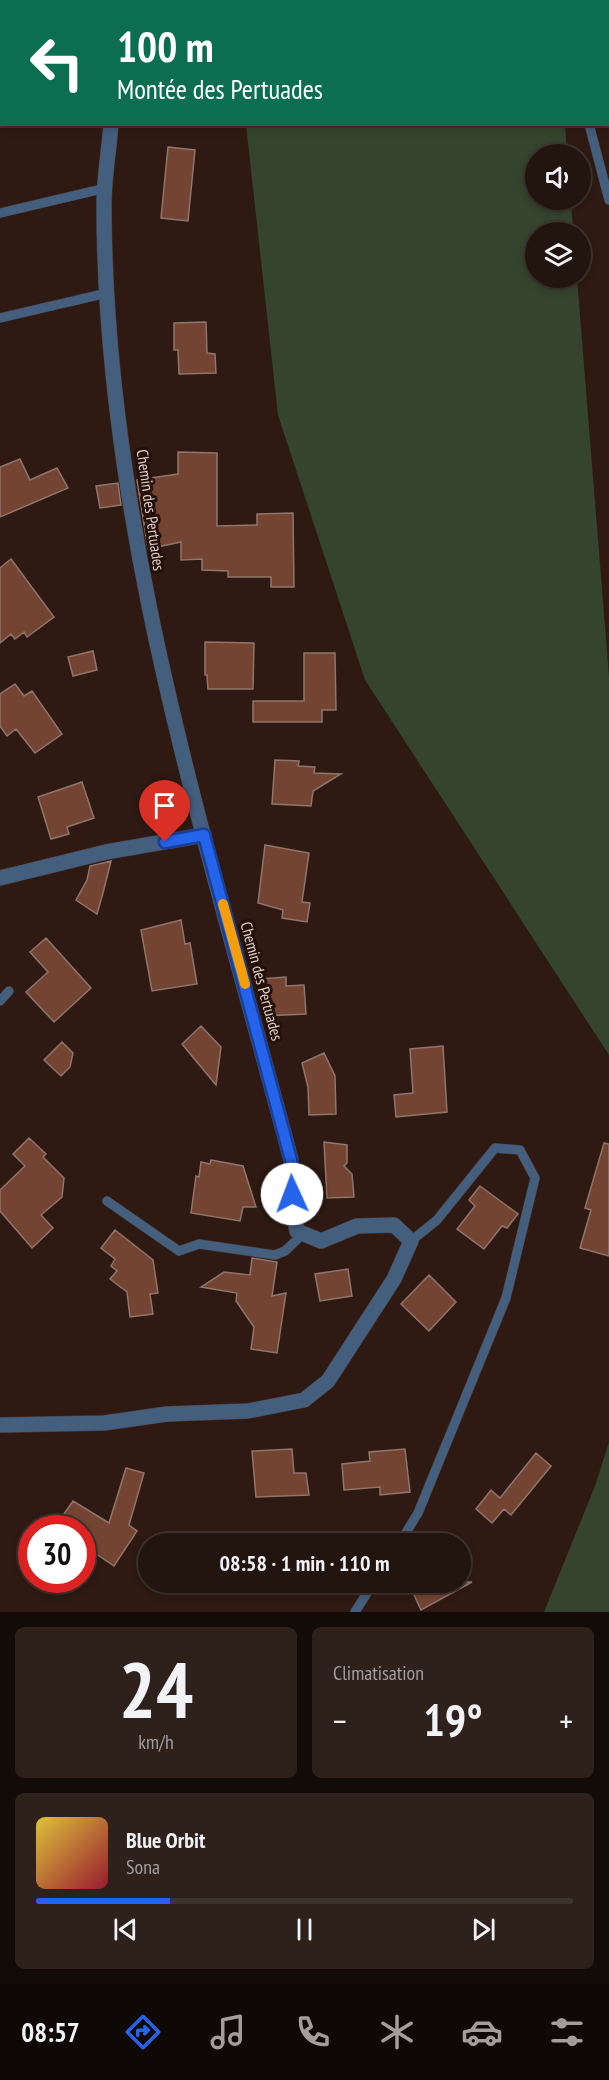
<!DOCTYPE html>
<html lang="fr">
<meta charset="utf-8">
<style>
:root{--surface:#22140e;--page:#2e211c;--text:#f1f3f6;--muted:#a29e9e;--line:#3f332e;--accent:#2563eb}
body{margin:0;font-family:"PT Sans Narrow",sans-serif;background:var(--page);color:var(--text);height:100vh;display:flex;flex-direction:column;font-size:22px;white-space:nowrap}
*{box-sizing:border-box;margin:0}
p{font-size:20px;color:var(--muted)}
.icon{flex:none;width:33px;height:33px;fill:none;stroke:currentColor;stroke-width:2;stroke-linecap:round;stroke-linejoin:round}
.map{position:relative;height:1612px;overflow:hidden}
.details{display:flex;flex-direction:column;gap:15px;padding:15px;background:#130b08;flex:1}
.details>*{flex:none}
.top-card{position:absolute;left:0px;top:0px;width:609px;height:126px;box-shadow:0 3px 9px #0003,0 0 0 2px var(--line);background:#0b6e4f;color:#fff;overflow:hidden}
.buttons{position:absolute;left:525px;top:144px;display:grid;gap:12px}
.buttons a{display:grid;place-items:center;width:66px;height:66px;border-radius:50%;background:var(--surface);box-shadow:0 3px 9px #0003,0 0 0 2px var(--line);font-size:30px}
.speed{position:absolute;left:18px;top:1515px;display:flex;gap:12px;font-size:30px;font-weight:700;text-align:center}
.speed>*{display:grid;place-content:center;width:78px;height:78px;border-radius:50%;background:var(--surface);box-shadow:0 3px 9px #0003,0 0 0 2px var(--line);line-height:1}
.speed .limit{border:9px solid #d22;background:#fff;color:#111}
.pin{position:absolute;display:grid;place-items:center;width:51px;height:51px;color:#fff;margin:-62px -26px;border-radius:50% 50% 50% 0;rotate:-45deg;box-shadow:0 0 6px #0007}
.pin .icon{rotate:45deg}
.me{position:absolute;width:66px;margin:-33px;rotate:358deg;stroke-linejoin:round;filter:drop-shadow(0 0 4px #0008)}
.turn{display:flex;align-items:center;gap:21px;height:126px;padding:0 18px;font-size:27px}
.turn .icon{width:78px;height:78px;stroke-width:2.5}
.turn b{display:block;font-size:42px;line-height:51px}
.big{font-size:45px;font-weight:600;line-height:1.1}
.details .tile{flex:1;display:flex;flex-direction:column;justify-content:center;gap:9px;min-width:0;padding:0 21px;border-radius:9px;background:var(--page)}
.details .dial{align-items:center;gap:0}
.dial b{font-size:78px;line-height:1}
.song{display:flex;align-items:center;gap:18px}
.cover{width:72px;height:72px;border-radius:9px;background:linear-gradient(135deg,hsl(50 70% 55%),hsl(350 70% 35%))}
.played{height:6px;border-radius:3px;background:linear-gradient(90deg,var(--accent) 25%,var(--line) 25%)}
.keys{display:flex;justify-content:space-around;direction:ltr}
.heat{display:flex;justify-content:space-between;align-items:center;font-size:33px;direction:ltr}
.details .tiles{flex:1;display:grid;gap:15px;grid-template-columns:1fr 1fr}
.tile:last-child{grid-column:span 2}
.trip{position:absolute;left:138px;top:1533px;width:333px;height:60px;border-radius:30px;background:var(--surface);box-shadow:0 3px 9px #0003,0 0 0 2px var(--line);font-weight:600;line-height:60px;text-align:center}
.menu{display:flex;height:96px;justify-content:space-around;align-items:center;background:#0e0806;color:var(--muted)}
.menu .icon{width:42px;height:42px}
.menu .on{color:var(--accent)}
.menu b{font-size:27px;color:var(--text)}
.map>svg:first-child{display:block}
.green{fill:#34442e}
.building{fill:#744433;stroke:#8f756c;stroke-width:1.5}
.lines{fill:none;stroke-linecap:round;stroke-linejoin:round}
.lane-casing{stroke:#4a372f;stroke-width:10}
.street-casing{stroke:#4a372f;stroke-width:16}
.lane{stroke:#445e7d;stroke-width:9}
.street{stroke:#445e7d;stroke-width:15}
.route-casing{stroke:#184099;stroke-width:15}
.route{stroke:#2563eb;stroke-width:10}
.slow{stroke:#f59e0b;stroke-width:10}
.labels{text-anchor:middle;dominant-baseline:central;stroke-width:6;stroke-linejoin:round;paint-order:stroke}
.street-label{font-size:16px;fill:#decfca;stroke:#241009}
</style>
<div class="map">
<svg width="609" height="1612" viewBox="0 0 609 1612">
<rect width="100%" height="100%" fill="#2e1a12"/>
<!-- green -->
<path class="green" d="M246,0h309v1h-310z
M246,125h319l2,29h-31v46h35l2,32h-37v46h41l32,398v379l-244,-375 -87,-265z
M609,1442v170h-65l51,-126z"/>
<!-- building -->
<path class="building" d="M168,147l27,3 -7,71 -27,-3z
M206,322l1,31 8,1 1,19 -37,1 -1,-24h-4v-27z
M178,452l39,1v73l40,-1v-11l36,-1 1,74h-23v-10h-43v-6l-26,-1v-11l-21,1v-18l-33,7 -11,-69 41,-6z
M20,459l10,21 27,-12 11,20 -68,29v-50z
M118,483l3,22 -21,3 -4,-22z
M11,559l43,58 -27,20 -3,-5 -9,7 -4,-5 -11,9v-75z
M205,642l49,1 -1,46h-45l-1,-14h-2z
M93,651l4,19 -24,6 -5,-19z
M304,653h31l1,57h-14v12h-69v-21h51z
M15,684l9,12 8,-5 30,43 -27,19 -19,-24 -9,7 -7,-10v-32z
M275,760l24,1 -1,5 17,1 -1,6 27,1 -28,17 -2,15 -39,-2z
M82,782l12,36 -27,9 2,7 -18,5 -13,-42z
M265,845l44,8 -7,49 8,1 -3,19 -25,-4 1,-8 -25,-7z
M111,861l-8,32 -6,21 -21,-14 11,-20 3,-14z
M181,920l4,24 5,-1 7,41 -45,7 -11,-61z
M46,938l45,50 -37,34 -28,-30 22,-20 -18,-20z
M286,977v9l18,-1 2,29 -43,2 -3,-37z
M201,1026l20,21 -5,38 -34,-41z
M62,1042l11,11 -3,14 -9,9 -17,-16z
M443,1046l4,66 -51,5 -2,-22 19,-2 -3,-44z
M324,1053l11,23 1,38 -27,1 -1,-28 -6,-24z
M29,1138l17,16 -3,3 21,21 -2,19 -21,18 12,13 -21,20 -32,-37v-21l25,-24 -12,-12z
M324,1142l23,3v18l-3,3 8,8 2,23 -27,1z
M604,1143l5,1v112l-29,-8 11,-38 -6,-2z
M211,1160l32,6 13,41h-13l-3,14 -49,-8 5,-37 3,1 2,-15 9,2z
M480,1186l38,28 -11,14 -5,-2 -18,23 -27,-20 18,-23 -6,-6z
M115,1230l38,30 5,33 -8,1 3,20 -23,3 -3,-25 -17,-13 7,-8 -6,-5 4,-7 -14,-11z
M252,1258l25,4 -5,34 14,-3 -9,60 -26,-4 3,-22 -18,-26 1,-8 -36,-6 23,-15 26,3z
M348,1269l4,27 -32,5 -5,-27z
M429,1275l27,27 -27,29 -28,-27z
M292,1449l2,24h12l3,22 -53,2 -4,-46z
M405,1449l5,43 -30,3v-8l-36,3 -2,-26 28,-3 -1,-9z
M536,1453l15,13 -40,49 -7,-6 -12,14 -16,-14 15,-19 9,8z
M126,1468l18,5 -15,52 8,6 -23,35 -25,-17 3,-4 -10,-7v-10h-28l19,-27 36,22z
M408,1582h64l-51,28z"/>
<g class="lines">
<defs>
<path id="lane" d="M565,2v-2
M589,124l20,76
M0,213l106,-25
M0,318l107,-25
M0,1001l9,-10
M107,1201l72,50 20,-7 76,11 10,-4 19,-18
M399,1544l19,-31 88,-215 29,-120 -15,-28 -25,-2 -58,72 -26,21
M355,1612l19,-30"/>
<path id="street" d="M121,2v-2
M0,878l106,-26 98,-17
M0,1425l104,-2 63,-9 81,-3 56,-11 24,-19 66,-102 17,-38 -17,-16 -37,1 -36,15 -24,-10 -4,-19 -2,-52c-82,-312 -187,-630 -187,-956 0,-26 5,-53 7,-80"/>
</defs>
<!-- lane casing -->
<use href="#lane" class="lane-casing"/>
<!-- street casing -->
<use href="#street" class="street-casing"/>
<!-- lane -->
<use href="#lane" class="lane"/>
<!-- street -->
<use href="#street" class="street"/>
</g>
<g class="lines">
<defs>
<path id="route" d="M165,842l39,-7 87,325 1,34"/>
</defs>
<!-- route casing -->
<use href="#route" class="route-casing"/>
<!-- route -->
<use href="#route" class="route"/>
<!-- slow -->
<path class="slow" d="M223,904l22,80"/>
</g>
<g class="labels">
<!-- street labels -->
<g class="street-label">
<text transform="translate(151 510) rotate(82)">Chemin des Pertuades</text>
<text transform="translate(262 981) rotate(75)">Chemin des Pertuades</text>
</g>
</g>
</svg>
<div class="buttons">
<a><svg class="icon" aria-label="sound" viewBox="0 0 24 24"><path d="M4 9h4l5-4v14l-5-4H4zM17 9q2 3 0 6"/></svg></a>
<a><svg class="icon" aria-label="layers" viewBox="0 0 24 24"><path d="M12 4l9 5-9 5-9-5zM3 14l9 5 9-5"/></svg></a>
</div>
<div class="speed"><div class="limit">30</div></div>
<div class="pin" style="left:165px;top:842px;background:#d93025"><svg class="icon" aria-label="arrive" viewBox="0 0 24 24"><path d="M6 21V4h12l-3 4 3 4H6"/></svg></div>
<svg class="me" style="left:292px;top:1194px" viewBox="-20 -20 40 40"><circle r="19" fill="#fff"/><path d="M0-13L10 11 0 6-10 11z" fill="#2563eb"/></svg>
<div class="trip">08:58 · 1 min · 110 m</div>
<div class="top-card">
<div class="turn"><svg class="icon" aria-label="left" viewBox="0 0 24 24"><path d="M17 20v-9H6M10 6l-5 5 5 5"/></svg><div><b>100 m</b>Montée des Pertuades</div></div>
</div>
</div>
<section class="details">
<div class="tiles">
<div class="tile dial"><b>24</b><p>km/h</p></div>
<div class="tile"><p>Climatisation</p>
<div class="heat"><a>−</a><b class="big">19°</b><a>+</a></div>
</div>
<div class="tile">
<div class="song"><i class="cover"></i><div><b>Blue Orbit</b><p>Sona</p></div></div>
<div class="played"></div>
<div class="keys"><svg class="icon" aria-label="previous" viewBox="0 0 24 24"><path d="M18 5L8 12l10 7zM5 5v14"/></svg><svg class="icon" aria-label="pause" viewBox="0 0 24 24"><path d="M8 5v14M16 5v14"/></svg><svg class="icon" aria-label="next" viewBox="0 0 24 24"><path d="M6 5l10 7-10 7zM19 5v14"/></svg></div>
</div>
</div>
</section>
<nav class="menu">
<b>08:57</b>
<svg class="icon on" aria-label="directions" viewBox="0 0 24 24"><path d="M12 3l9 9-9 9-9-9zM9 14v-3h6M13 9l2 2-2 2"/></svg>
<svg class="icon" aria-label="music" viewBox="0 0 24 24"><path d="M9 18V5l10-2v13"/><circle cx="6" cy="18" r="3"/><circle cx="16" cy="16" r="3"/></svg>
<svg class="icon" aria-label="phone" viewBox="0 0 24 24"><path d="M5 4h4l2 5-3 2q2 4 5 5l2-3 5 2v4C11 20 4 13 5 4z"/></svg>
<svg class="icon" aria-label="climate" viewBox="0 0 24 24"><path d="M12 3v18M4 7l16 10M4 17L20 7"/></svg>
<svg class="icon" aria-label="car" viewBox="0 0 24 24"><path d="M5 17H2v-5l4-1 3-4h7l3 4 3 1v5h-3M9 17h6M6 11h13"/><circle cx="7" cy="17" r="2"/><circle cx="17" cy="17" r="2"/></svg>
<svg class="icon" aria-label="filters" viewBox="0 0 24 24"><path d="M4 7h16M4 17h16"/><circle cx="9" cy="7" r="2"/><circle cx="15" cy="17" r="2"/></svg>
</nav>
